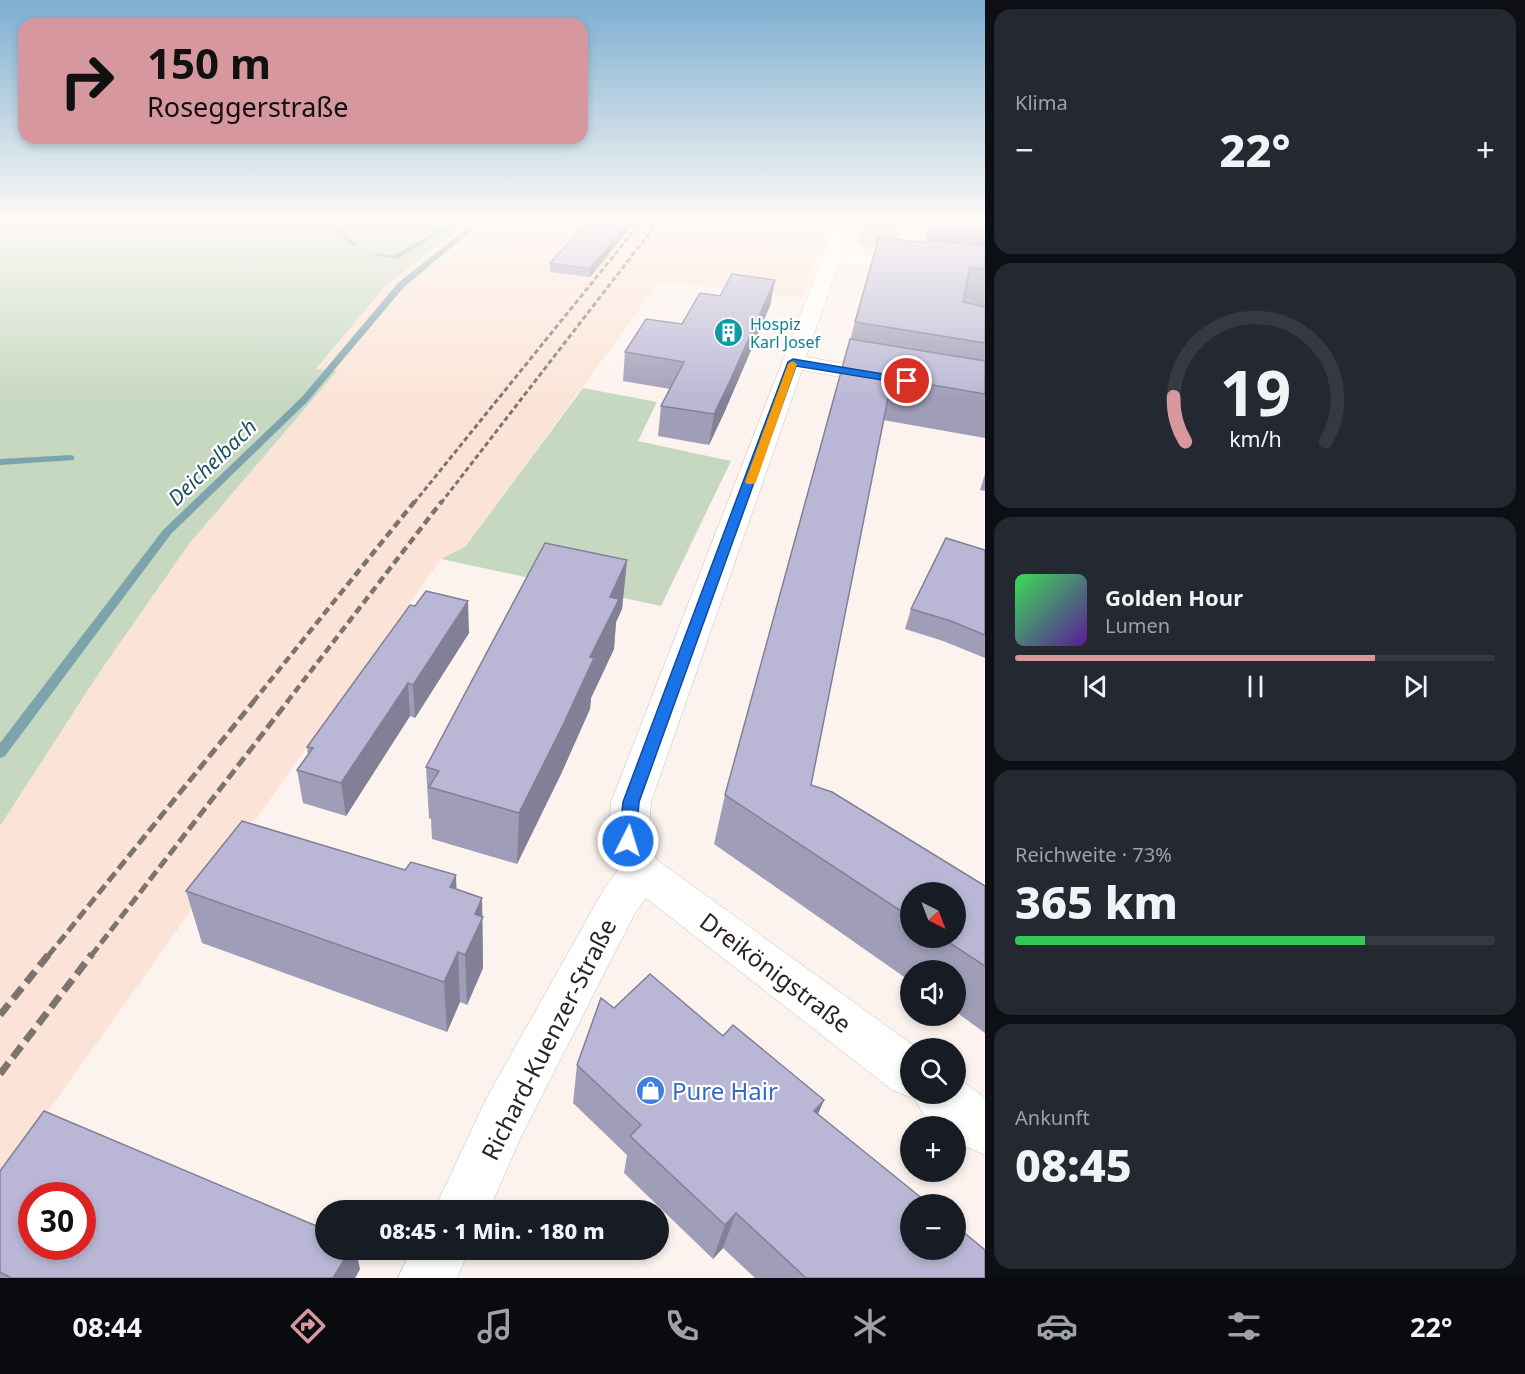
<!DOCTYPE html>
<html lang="de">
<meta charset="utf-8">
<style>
:root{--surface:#171b24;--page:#242831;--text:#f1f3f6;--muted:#9ea1a6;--line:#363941;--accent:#d7979e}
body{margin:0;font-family:"Noto Sans",sans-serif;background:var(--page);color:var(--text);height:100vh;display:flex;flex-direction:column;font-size:22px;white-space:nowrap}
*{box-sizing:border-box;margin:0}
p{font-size:20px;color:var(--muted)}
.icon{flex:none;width:33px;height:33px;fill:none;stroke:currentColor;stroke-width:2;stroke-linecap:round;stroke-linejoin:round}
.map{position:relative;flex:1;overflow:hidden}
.drawer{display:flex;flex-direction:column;gap:9px;padding:9px;background:#0d0f14;width:540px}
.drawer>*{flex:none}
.hud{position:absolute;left:18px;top:18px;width:570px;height:126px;border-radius:18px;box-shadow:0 3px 9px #0003;background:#d7979e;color:#111;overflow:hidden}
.needle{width:39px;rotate:138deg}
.tools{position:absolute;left:900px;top:882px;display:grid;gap:12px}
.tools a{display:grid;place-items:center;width:66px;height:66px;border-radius:50%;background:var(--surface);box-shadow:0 3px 9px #0003;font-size:30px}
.speed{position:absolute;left:18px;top:1182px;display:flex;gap:12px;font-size:30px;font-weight:700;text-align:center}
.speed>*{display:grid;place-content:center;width:78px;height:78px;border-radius:50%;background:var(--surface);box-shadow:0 3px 9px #0003;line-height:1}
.speed .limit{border:9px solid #d22;background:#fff;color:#111}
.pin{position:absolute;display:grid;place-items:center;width:51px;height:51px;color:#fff;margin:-26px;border:3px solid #fff;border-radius:50%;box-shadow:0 2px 6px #0007}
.me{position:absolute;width:66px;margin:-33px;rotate:5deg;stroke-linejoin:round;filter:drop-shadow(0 0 4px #0008)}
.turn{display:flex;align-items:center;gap:21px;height:126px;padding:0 30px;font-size:27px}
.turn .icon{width:78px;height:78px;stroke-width:2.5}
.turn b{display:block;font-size:42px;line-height:51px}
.big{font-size:45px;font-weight:800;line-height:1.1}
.drawer .card{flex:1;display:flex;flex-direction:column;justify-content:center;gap:9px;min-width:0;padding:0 21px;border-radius:18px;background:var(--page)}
.drawer .dial{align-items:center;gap:0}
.dial svg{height:156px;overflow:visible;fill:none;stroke:var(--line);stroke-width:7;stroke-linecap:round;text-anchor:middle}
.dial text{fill:var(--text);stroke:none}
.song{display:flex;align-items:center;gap:18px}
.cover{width:72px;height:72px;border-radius:9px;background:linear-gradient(135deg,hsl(130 70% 55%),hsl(270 70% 35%))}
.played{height:6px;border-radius:3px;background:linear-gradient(90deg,var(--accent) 75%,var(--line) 75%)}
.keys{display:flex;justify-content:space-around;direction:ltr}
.heat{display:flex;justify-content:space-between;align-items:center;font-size:33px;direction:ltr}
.charge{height:9px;border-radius:4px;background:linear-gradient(90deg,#34c759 73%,var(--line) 0)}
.trip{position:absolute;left:315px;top:1200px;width:354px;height:60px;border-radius:30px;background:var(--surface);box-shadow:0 3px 9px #0003;font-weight:800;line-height:60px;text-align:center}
.menu{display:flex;height:96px;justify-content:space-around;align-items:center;background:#090b0e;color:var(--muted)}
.menu .icon{width:42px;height:42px}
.menu .current{color:var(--accent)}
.menu b{font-size:27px;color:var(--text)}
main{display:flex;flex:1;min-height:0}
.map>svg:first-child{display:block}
.built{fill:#fbe4d7}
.green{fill:#c7d8c1}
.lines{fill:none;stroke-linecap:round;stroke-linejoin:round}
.stream{fill:#7da4ad;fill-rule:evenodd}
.street-casing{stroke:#d0bbaf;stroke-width:1}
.street{fill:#fff;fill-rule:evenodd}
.rail-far3{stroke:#7c746f;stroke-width:3;stroke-dasharray:5 3;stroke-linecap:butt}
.rail-far2{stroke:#7c746f;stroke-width:4.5;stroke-dasharray:8 4.5;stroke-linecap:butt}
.rail-far1{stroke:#7c746f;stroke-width:5;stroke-dasharray:11 5;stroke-linecap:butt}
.rail{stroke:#7c746f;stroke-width:7;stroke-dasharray:14 7;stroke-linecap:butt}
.wall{fill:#a09db8;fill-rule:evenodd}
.shaded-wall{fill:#828096}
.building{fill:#bab7d6;stroke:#828096;stroke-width:1.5;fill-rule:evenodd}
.route{fill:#1a73e8;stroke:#114b97;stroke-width:1.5}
.slow{fill:#f59e0b}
.labels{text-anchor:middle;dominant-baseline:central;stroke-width:4.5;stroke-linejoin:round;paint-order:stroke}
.far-culture-label{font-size:16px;fill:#0d838f;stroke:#fff;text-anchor:start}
.water-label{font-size:21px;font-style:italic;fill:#1d545f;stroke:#fff}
.near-street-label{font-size:24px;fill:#2c2420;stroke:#fff}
.near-shop-label{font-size:24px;fill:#366cbe;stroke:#fff;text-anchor:start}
</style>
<main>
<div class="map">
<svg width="985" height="1278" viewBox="0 0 985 1278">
<rect width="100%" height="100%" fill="#fcf3ee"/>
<!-- built -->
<path class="built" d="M470,222h359l-26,76 -143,-17 -195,266 -24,12 -441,620v-353l101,-156 88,-126 148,-173 -21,-1 71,-86z"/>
<!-- green -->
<path class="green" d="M0,222h470l-83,62 -71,85 21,2 -148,173 -88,126 -101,156z
M864,222h39l-6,28 -40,-5z
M583,388l74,14 -19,39 93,20 -70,145 -220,-47 24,-12z"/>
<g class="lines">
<!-- stream -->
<path class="stream" d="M321,222h8l29,23 -5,1z
M453,222h8l-65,37 -22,-4 3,-2 16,3z
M475,222h7l-78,65 -96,114 -137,133 -166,222 -5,2v-15l163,-213 139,-133 96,-114z
M71,455l3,1v4l-74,5v-6z"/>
<defs>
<path id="street" d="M833,222h17l-8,31 143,16v12l-146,-18 -33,94 80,14 8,2 4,5 -4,5 -8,2 -84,-15 -151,432 -3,39 9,19 260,188h-7v46h46v-18l29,22v57l-18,-8 -11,-8v-13c-25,0 -33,-9 -43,-31l-3,2 -18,-7 -246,-192 -12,17 -112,220 -33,75h-55l52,-111 118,-210 15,-20 -11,-28 3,-39 212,-545z
M411,1250h58l-12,28h-59z"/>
</defs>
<!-- street casing -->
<use href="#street" class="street-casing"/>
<!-- street -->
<use href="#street" class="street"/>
<!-- rail-far3 -->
<path class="rail-far3" d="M414,503l227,-281
M441,503l217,-281"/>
<!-- rail-far2 -->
<path class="rail-far2" d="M253,702l162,-201
M287,702l155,-201"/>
<!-- rail-far1 -->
<path class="rail-far1" d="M48,956l206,-255
M91,956l197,-255"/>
<!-- rail -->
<path class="rail" d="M0,1015l49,-61
M0,1074l92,-120"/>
</g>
<!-- wall -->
<path class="wall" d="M635,222l-45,55 -40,-5v-9z
M928,222h57v216l-102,-18 -72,365 174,101v147l-29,-21v-42h-46v11l-196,-137 11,-49 130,-473 70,-79zM910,892l46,46h-46z
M775,280l-5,26 -46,107 -15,32 -51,-9 3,-30 9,-17 -47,-8 2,-29 57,-28 38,-28z
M985,474v17l-5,-1z
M985,550v108l-42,-17 -38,-12 6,-20z
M627,560l-5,49 -6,13 -2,27 -23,49 -1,11 -29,65 -44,90 -85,-25 -1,-20 -2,-1 -3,-51z
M469,633l-54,85 -5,-2 -64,100 -43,-13 -6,-33 11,-15 -1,-8z
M405,870l77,28 1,70 -16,37 -7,-3 -13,30 -245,-89 -16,-52z
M614,1008l109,28 101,64 -6,14 167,164h-230l-32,-30 -10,11 -89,-86 3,-18 -54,-52 4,-38z
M0,1171l360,98 -5,9h-355z"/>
<!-- shaded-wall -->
<path class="shaded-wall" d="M629,222h6l-45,55v-8z
M775,280l-5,26 -46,107 -15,32 5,-31z
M627,560l-5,49 -6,13 -2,27 -23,49 -1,11 -29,65 -44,90 2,-51 71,-156 20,-60z
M468,601l1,32 -54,85 -2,-33z
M408,683l2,33 -64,100 -5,-33z
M456,875l2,52 -8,-40z
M482,898l1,70 -16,37 -2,-50 10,-41z
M458,952l2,50 -13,30 -3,-50z
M824,1100l-16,37 6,-26z
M736,1213l-13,35 -10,11 12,-34z
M350,1250h6l4,19 -5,9h-22z"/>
<!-- building -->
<path class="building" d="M588,222h41l-39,47 -40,-6z
M932,222h53v9l-54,-6z
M879,237l49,6 1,-3 56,6v23l-15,-2 -7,35 22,5v36l-130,-21z
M732,274l43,6 -46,103 -15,31 -53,-8 23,-44 -59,-10 21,-33 36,5 18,-31 20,3z
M850,339l135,22v33l-93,-16 -81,407 21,7 153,94v80l-43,-28h14v-46h-46v25l-185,-122z
M946,538l39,12v85l-34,-14 -40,-12z
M545,543l82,17 -17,37 9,2 -29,58 4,1 -30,65 -45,90 -90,-26 10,-16 -13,-4z
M426,591l42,10 -55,84 -5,-2 -67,100 -44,-13 16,-22 -6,-1 103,-142 5,1z
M242,821l163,49 6,-8 45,13 -6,12 32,11 -7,16 8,3 -18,38 -7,-3 -14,30 -258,-91z
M650,974l73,62 10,-11 91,75 -10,11 115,93h-19v46h46v-24l29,24v28h-179l-70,-65 -11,12 -95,-89 11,-11 -64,-60 24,-67 13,10z
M44,1111l282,119v20h24l-17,28h-322l-11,-6v-101zM32,1196h50v50h-50z"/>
<!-- sky -->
<linearGradient id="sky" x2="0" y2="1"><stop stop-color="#7daed0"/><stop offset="0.55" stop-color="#fefaf7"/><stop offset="1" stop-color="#fefaf7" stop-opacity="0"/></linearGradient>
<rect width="985" height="401" fill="url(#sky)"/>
<!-- route -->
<path class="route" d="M793,359l114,19 5,3 -5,3 -111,-18 -157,436 -3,39 -2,5 -6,2 -6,-2 -3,-5 4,-39 165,-440z"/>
<!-- slow -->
<path class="slow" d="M792,361l5,3 -41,118 -1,2h-8l-2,-2 43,-118z"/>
<!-- icons -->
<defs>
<symbol id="building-disc" viewBox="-11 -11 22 22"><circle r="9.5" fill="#0f9aa8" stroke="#fff"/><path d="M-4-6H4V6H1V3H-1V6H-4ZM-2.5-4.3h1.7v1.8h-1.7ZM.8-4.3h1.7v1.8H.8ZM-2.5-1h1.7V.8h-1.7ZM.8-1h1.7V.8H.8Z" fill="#fff"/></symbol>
<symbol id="shop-disc" viewBox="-11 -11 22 22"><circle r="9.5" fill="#3f7fe0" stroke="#fff"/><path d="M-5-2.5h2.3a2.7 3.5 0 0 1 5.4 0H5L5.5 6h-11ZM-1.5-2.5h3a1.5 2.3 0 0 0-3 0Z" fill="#fff"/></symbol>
</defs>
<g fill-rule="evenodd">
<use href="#building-disc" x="712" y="316" width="33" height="33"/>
<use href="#shop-disc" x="634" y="1074" width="33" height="33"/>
</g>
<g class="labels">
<!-- far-culture labels -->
<g class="far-culture-label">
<text x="750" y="324">Hospiz<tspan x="750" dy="18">Karl Josef</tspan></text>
</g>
<!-- water labels -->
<g class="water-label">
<text transform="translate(212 462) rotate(-44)">Deichelbach</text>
</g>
<!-- near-street labels -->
<g class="near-street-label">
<text transform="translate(776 972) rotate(37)">Dreikönigstraße</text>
<text transform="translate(548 1039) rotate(-63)">Richard-Kuenzer-Straße</text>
</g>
<!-- near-shop labels -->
<g class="near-shop-label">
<text x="672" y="1090">Pure Hair</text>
</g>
</g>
</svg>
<div class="tools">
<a><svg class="needle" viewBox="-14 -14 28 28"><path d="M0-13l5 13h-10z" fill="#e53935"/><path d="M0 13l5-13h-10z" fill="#9ea1a6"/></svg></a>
<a><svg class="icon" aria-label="sound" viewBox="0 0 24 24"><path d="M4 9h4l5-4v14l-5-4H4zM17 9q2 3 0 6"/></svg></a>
<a><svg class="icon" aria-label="search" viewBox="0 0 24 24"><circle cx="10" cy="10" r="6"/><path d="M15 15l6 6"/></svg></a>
<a>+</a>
<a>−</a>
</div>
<div class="speed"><div class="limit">30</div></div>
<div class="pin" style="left:907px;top:381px;background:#d93025"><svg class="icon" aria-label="arrive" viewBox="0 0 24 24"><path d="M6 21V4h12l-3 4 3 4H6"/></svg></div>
<svg class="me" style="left:628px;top:841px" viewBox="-20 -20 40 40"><circle r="17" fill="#1a73e8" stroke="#fff" stroke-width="3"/><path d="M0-11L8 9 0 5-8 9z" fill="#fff"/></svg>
<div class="trip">08:45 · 1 Min. · 180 m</div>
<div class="hud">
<div class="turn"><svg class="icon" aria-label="right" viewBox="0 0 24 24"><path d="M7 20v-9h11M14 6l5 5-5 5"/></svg><div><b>150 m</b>Roseggerstraße</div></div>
</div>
</div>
<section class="drawer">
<div class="card"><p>Klima</p>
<div class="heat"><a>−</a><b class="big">22°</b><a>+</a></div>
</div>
<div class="card dial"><svg viewBox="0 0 100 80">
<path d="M14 69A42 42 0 1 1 86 69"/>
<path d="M14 69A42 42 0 0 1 8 46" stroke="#d7979e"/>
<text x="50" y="56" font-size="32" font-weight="700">19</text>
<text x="50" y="72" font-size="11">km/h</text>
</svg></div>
<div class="card">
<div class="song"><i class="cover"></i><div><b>Golden Hour</b><p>Lumen</p></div></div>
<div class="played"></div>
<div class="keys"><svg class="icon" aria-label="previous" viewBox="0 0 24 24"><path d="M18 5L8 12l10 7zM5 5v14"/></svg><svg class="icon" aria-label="pause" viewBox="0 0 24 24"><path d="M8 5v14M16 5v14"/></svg><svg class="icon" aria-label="next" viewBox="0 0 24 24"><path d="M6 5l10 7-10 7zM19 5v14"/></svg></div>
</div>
<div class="card"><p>Reichweite · 73%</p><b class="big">365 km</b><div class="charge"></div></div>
<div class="card"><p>Ankunft</p><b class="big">08:45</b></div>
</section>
</main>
<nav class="menu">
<b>08:44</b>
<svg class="icon current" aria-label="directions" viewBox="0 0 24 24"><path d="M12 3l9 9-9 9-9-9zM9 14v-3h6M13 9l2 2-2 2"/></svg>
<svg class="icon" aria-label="music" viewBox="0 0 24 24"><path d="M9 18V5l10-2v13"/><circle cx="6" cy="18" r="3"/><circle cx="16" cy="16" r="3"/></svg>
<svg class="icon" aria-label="phone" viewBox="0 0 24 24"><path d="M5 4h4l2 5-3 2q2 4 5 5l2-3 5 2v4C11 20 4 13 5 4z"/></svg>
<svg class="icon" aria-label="climate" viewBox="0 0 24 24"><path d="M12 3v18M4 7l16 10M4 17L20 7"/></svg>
<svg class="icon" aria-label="car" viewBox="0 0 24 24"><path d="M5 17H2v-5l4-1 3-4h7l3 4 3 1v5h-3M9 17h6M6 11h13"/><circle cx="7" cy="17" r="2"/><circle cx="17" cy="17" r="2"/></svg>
<svg class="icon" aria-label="filters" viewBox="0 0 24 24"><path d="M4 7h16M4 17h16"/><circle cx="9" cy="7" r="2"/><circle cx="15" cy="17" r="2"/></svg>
<b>22°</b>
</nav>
